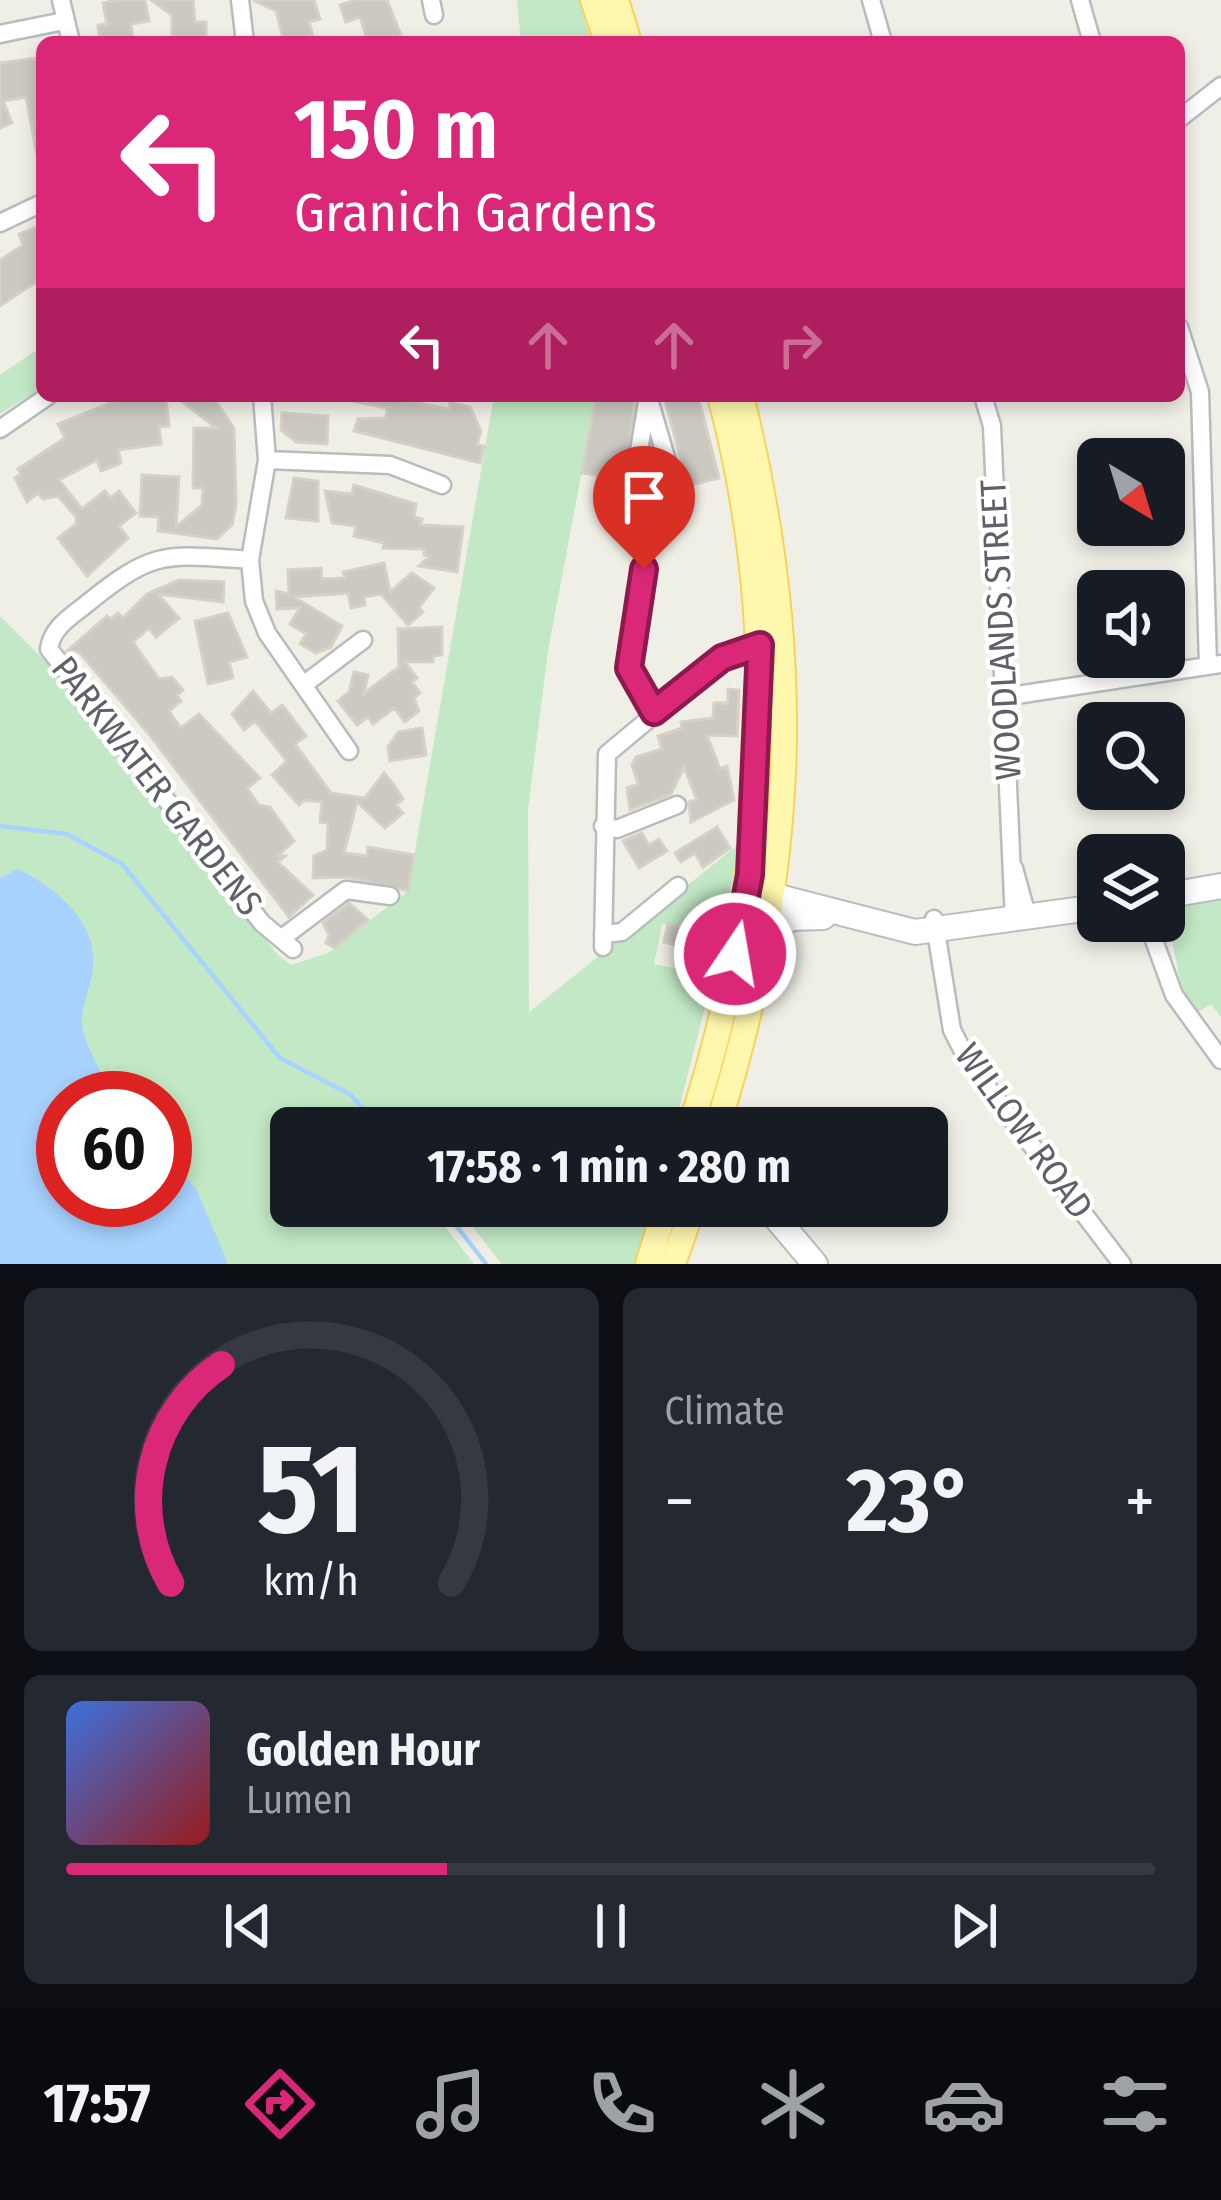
<!DOCTYPE html>
<meta charset="utf-8">
<style>
:root{--surface:#171b24;--page:#242831;--text:#f1f3f6;--muted:#9ea1a6;--line:#363941;--accent:#db2777}
body{margin:0;font-family:"Fira Sans Condensed",sans-serif;background:var(--page);color:var(--text);height:100vh;display:flex;flex-direction:column;font-size:45px;white-space:nowrap}
*{box-sizing:border-box;margin:0}
p{font-size:39px;color:var(--muted)}
.icon{flex:none;width:66px;height:66px;fill:none;stroke:currentColor;stroke-width:2;stroke-linecap:round;stroke-linejoin:round}
.map{position:relative;height:1264px;overflow:hidden}
.sheet{display:flex;flex-direction:column;gap:24px;padding:24px;background:#0d0f14;flex:1}
.sheet>*{flex:none}
.top-card{position:absolute;left:36px;top:36px;width:1149px;height:366px;border-radius:18px;box-shadow:0 6px 18px #0003;background:#db2777;color:#fff;overflow:hidden}
.needle{width:78px;rotate:142deg}
.tools{position:absolute;left:1077px;top:438px;display:grid;gap:24px}
.tools a{display:grid;place-items:center;width:108px;height:108px;border-radius:18px;background:var(--surface);box-shadow:0 6px 18px #0003;font-size:60px}
.speed{position:absolute;left:36px;top:1071px;display:flex;gap:24px;font-size:60px;font-weight:700;text-align:center}
.speed>*{display:grid;place-content:center;width:156px;height:156px;border-radius:50%;background:var(--surface);box-shadow:0 6px 18px #0003;line-height:1}
.speed .limit{border:18px solid #d22;background:#fff;color:#111}
.pin{position:absolute;display:grid;place-items:center;width:102px;height:102px;color:#fff;margin:-123px -51px;border-radius:50% 50% 50% 0;rotate:-45deg;box-shadow:0 0 12px #0007}
.pin .icon{rotate:45deg}
.me{position:absolute;width:132px;margin:-66px;rotate:12deg;stroke-linejoin:round;filter:drop-shadow(0 0 9px #0008)}
.turn{display:flex;align-items:center;gap:42px;height:252px;padding:0 60px;font-size:54px}
.turn .icon{width:156px;height:156px;stroke-width:2.5}
.turn b{display:block;font-size:84px;line-height:102px}
.lanes{display:flex;align-items:center;height:114px;padding:0 60px;background:#0003;justify-content:center;gap:60px;direction:ltr}
.lanes .off{opacity:.35}
.big{font-size:90px;font-weight:700;line-height:1.1}
.sheet .card{flex:1;display:flex;flex-direction:column;justify-content:center;gap:18px;min-width:0;padding:0 42px;border-radius:18px;background:var(--page)}
.sheet .dial{align-items:center;gap:0}
.dial svg{height:312px;overflow:visible;fill:none;stroke:var(--line);stroke-width:7;stroke-linecap:round;text-anchor:middle}
.dial text{fill:var(--text);stroke:none}
.song{display:flex;align-items:center;gap:36px}
.cover{width:144px;height:144px;border-radius:18px;background:linear-gradient(135deg,hsl(220 70% 55%),hsl(0 70% 35%))}
.played{height:12px;border-radius:6px;background:linear-gradient(90deg,var(--accent) 35%,var(--line) 35%)}
.keys{display:flex;justify-content:space-around;direction:ltr}
.heat{display:flex;justify-content:space-between;align-items:center;font-size:66px;direction:ltr}
.sheet .tiles{flex:1;display:grid;gap:24px;grid-template-columns:1fr 1fr}
.card:last-child{grid-column:span 2}
.trip{position:absolute;left:270px;top:1107px;width:678px;height:120px;border-radius:18px;background:var(--surface);box-shadow:0 6px 18px #0003;font-weight:700;line-height:120px;text-align:center}
.dock{display:flex;height:192px;justify-content:space-around;align-items:center;background:#090b0e;color:var(--muted)}
.dock .icon{width:84px;height:84px}
.dock .selected{color:var(--accent)}
.dock b{font-size:54px;color:var(--text)}
.map>svg:first-child{display:block}
.green{fill:#c2e8c5;fill-rule:evenodd}
.water{fill:#a8d3ff}
.lines{fill:none;stroke-linecap:round;stroke-linejoin:round}
.stream{stroke:#a8d3ff;stroke-width:4.5}
.building{fill:#ccc9c3;stroke:#d6d1c4;stroke-width:3}
.street-casing{stroke:#b8bbc0;stroke-width:21}
.secondary-casing{stroke:#b9bcc2;stroke-width:28}
.primary-casing{stroke:#f7d459;stroke-width:28}
.street{stroke:#fff;stroke-width:16}
.secondary{stroke:#fff;stroke-width:24}
.primary{stroke:#fff7ad;stroke-width:24}
.route-casing{stroke:#8e194d;stroke-width:30}
.route{stroke:#db2777;stroke-width:21}
.labels{text-anchor:middle;dominant-baseline:central;stroke-width:9;stroke-linejoin:round;paint-order:stroke}
.street-label{font-size:36px;fill:#5e6167;stroke:#fff}
</style>
<div class="map">
<svg width="1221" height="1264" viewBox="0 0 1221 1264">
<rect width="100%" height="100%" fill="#f0efe6"/>
<!-- green -->
<path class="green" d="M517,0h62l12,42h-70z
M35,351l7,9v28l-42,26v-39z
M494,396h102l-48,255 -20,158 1,203 210,-168 -17,91 -60,-11 -8,40 59,12 -39,152h-278l-9,-10 -2,10h-94v78h138l45,58h-474v-648l49,49 229,290 13,10 37,-12 80,-62zM63,1098h102v102h-102z
M1221,894v123l-10,-13 -16,10 -12,-17 -15,-79 10,-15z
M456,1206h196l-17,58h-133z"/>
<!-- water -->
<path class="water" d="M18,869c36,18 79,51 75,97 -1,19 -11,37 -11,55 0,22 23,57 33,77h-52v102h102v-46l32,36 31,74h-228v-386z"/>
<g class="lines">
<!-- stream -->
<path class="stream" d="M0,826l67,8 55,30 158,194 71,37 29,33
M441,1206l45,58"/>
</g>
<!-- building -->
<path class="building" d="M118,0h27l4,21 -18,3 2,18h-33l-2,-17 9,-1 -4,-21z
M151,0h42l2,22h11v20l-34,-6v-21z
M253,0h61l6,19 -11,3 4,14 -29,6 -8,-31z
M356,0h31l15,38 -34,4 -8,-25 -14,5 -6,-17z
M37,58l5,7v89l-5,1 -11,-58 -23,4 9,22 -12,5v-65z
M36,227l6,8v43l-42,28v-46l23,-15 -4,-11z
M127,396l39,3 3,27 -10,1 2,17 -43,6 3,13 -20,8 -4,-11 -38,20 23,29 23,-18 5,7 9,-7 17,22 -17,13 9,12 -41,38 -29,-38 18,-14v-7l-18,-21 -15,3 -5,-6 -11,9 -12,-24 6,-4 -3,-5 47,-31 -7,-14z
M175,396h37l22,32 2,77 -4,20 -15,14 -59,-8 1,-14 -19,-1 2,-41 37,2 -3,50 26,-22 1,-17h-10l1,-60h22z
M353,396h49l-2,4 49,9 1,-6 20,4 11,24 -4,14 7,1 -4,17 -126,-32 4,-12 28,-1 1,-10 -34,-7z
M596,396h39l-9,84 -44,-7z
M664,396h34l21,82 -31,8z
M282,413l46,3 -1,28 -31,-2 -15,-12z
M294,478l24,3v40l-32,-3z
M354,485l62,19 -2,13 8,2 -2,6 43,2 -6,45 -38,-6 11,-10 -6,-1 1,-6 -42,-1 1,-5 -30,-7 2,-10 -24,-3 -7,-32 27,3z
M384,563l6,29 22,-19 22,15 -15,19 4,5 -15,13 -27,-31 -17,3 1,8 -14,3 -3,-15 -54,4 48,29 -11,21 -15,6 -16,-9 6,-10 -16,-10 10,-16 -23,1 -1,-18 13,3 -1,-24 33,-2 1,11 23,-1 -2,-6z
M179,580l45,2 -1,20 -65,-8 21,24 -23,19 -7,-9 -16,14 26,37 13,-2 11,13 -6,5 4,6 -12,10 12,17 18,-14 61,64 -13,10 12,17 11,2 24,34 -16,15h7l-7,6 35,33 -24,22 -141,-184 -69,-81 -12,-1 40,-35 4,3 7,-6 5,5 24,-24z
M228,613l19,44 -18,5 4,16 -25,6 -13,-63z
M442,627v28l-9,1v6h-28l12,16 -5,4 8,11 -6,5 5,13 -14,11 -11,-14 -21,16 -5,-7 -11,8 -19,-24 11,-9 5,-20 14,3 -4,18 35,-26 -1,-38z
M728,689l11,1 -2,46 -30,-1 13,34 7,-3 7,34 -43,22 -2,-20 8,-2 -13,-33 -13,27 -41,16 -3,-22 11,-4 -6,-19 4,-8 26,-8 -4,-13 24,-8 -1,-6 32,-4 1,-15h14z
M253,691l18,22 11,-8 8,10 16,21 -11,8 36,49 34,5 19,-25 10,12 9,14 -7,6 7,8 -18,15 -28,-26 -13,51 23,3 1,-9 46,8 -6,36 -60,-14 -35,1 1,-22 13,-6 1,-27 -8,-1 2,-20 -17,-2 -6,5 -27,-30 15,-14 -32,-40 -11,9 -12,-16z
M422,728l4,27 -36,6 -2,-14 10,-15z
M717,827l13,21 -27,19 -8,-14 -14,9 -6,-9z
M642,833l7,12 10,-6 8,12 -28,17 -16,-27z
M349,903l19,17 -33,28 -9,-5 3,-8 -6,-12z
M668,924l40,9 -15,36 -14,-3 -2,-21 -13,-3z"/>
<g class="lines">
<defs>
<path id="street" d="M61,0l10,42
M240,0l5,42
M431,0l3,15
M871,0l12,42
M1080,0l12,42
M0,34l64,-13
M1179,119l42,-33
M0,223l42,-20
M1179,327l21,65 8,274
M262,396l5,64 -17,100 4,41 13,32 82,118
M648,396l20,68 -5,10 -13,6 -14,-11z
M983,396l9,30 22,495
M0,429l48,-33
M267,460l123,5 52,20
M250,560c-87,-6 -96,-11 -166,46 -15,12 -32,22 -35,43l213,274 31,26
M306,683l57,-43
M1004,697l217,-33
M654,712l-23,-35 -2,-21 27,-169 7,-13
M603,826l14,3 60,-24
M1014,868l14,51
M934,919l18,111 17,33 153,201
M1147,921l27,74 47,65
M603,934l19,-2 56,-46
M282,938l64,-48 44,6
M603,947l4,-193 115,-96 42,-14"/>
<path id="secondary" d="M748,889l167,43 183,-25
M1164,896l57,-10
M767,931l25,-13 31,-1
M766,1206l49,58"/>
<path id="primary" d="M593,0l14,42
M616,0l13,42
M690,1128c77,-235 94,-491 30,-732
M717,1128c80,-256 89,-472 24,-732
M648,1264l18,-58
M673,1264l20,-58"/>
</defs>
<!-- street casing -->
<use href="#street" class="street-casing"/>
<!-- secondary casing -->
<use href="#secondary" class="secondary-casing"/>
<!-- primary casing -->
<use href="#primary" class="primary-casing"/>
<!-- street -->
<use href="#street" class="street"/>
<!-- secondary -->
<use href="#secondary" class="secondary"/>
<!-- primary -->
<use href="#primary" class="primary"/>
</g>
<g class="lines">
<defs>
<path id="route" d="M644,569l-15,99 25,44 68,-54 38,-13 -10,230 -15,79"/>
</defs>
<!-- route casing -->
<use href="#route" class="route-casing"/>
<!-- route -->
<use href="#route" class="route"/>
</g>
<g class="labels">
<!-- street labels -->
<g class="street-label">
<text transform="translate(1001 630) rotate(-93)">WOODLANDS STREET</text>
<text transform="translate(157 786) rotate(52)">PARKWATER GARDENS</text>
<text transform="translate(1024 1131) rotate(54)">WILLOW ROAD</text>
</g>
</g>
</svg>
<div class="tools">
<a><svg class="needle" viewBox="-14 -14 28 28"><path d="M0-13l5 13h-10z" fill="#e53935"/><path d="M0 13l5-13h-10z" fill="#9ea1a6"/></svg></a>
<a><svg class="icon" aria-label="sound" viewBox="0 0 24 24"><path d="M4 9h4l5-4v14l-5-4H4zM17 9q2 3 0 6"/></svg></a>
<a><svg class="icon" aria-label="search" viewBox="0 0 24 24"><circle cx="10" cy="10" r="6"/><path d="M15 15l6 6"/></svg></a>
<a><svg class="icon" aria-label="layers" viewBox="0 0 24 24"><path d="M12 4l9 5-9 5-9-5zM3 14l9 5 9-5"/></svg></a>
</div>
<div class="speed"><div class="limit">60</div></div>
<div class="pin" style="left:644px;top:569px;background:#d93025"><svg class="icon" aria-label="arrive" viewBox="0 0 24 24"><path d="M6 21V4h12l-3 4 3 4H6"/></svg></div>
<svg class="me" style="left:735px;top:954px" viewBox="-20 -20 40 40"><circle r="17" fill="#db2777" stroke="#fff" stroke-width="3"/><path d="M0-11L8 9 0 5-8 9z" fill="#fff"/></svg>
<div class="trip">17:58 · 1 min · 280 m</div>
<div class="top-card">
<div class="turn"><svg class="icon" aria-label="left" viewBox="0 0 24 24"><path d="M17 20v-9H6M10 6l-5 5 5 5"/></svg><div><b>150 m</b>Granich Gardens</div></div>
<div class="lanes"><svg class="icon" aria-label="left" viewBox="0 0 24 24"><path d="M17 20v-9H6M10 6l-5 5 5 5"/></svg><svg class="icon off" aria-label="ahead" viewBox="0 0 24 24"><path d="M12 20V5M6 11l6-6 6 6"/></svg><svg class="icon off" aria-label="ahead" viewBox="0 0 24 24"><path d="M12 20V5M6 11l6-6 6 6"/></svg><svg class="icon off" aria-label="right" viewBox="0 0 24 24"><path d="M7 20v-9h11M14 6l5 5-5 5"/></svg></div>
</div>
</div>
<section class="sheet">
<div class="tiles">
<div class="card dial"><svg viewBox="0 0 100 80">
<path d="M14 69A42 42 0 1 1 86 69"/>
<path d="M14 69A42 42 0 0 1 27 13" stroke="#db2777"/>
<text x="50" y="56" font-size="32" font-weight="700">51</text>
<text x="50" y="72" font-size="11">km/h</text>
</svg></div>
<div class="card"><p>Climate</p>
<div class="heat"><a>−</a><b class="big">23°</b><a>+</a></div>
</div>
<div class="card">
<div class="song"><i class="cover"></i><div><b>Golden Hour</b><p>Lumen</p></div></div>
<div class="played"></div>
<div class="keys"><svg class="icon" aria-label="previous" viewBox="0 0 24 24"><path d="M18 5L8 12l10 7zM5 5v14"/></svg><svg class="icon" aria-label="pause" viewBox="0 0 24 24"><path d="M8 5v14M16 5v14"/></svg><svg class="icon" aria-label="next" viewBox="0 0 24 24"><path d="M6 5l10 7-10 7zM19 5v14"/></svg></div>
</div>
</div>
</section>
<nav class="dock">
<b>17:57</b>
<svg class="icon selected" aria-label="directions" viewBox="0 0 24 24"><path d="M12 3l9 9-9 9-9-9zM9 14v-3h6M13 9l2 2-2 2"/></svg>
<svg class="icon" aria-label="music" viewBox="0 0 24 24"><path d="M9 18V5l10-2v13"/><circle cx="6" cy="18" r="3"/><circle cx="16" cy="16" r="3"/></svg>
<svg class="icon" aria-label="phone" viewBox="0 0 24 24"><path d="M5 4h4l2 5-3 2q2 4 5 5l2-3 5 2v4C11 20 4 13 5 4z"/></svg>
<svg class="icon" aria-label="climate" viewBox="0 0 24 24"><path d="M12 3v18M4 7l16 10M4 17L20 7"/></svg>
<svg class="icon" aria-label="car" viewBox="0 0 24 24"><path d="M5 17H2v-5l4-1 3-4h7l3 4 3 1v5h-3M9 17h6M6 11h13"/><circle cx="7" cy="17" r="2"/><circle cx="17" cy="17" r="2"/></svg>
<svg class="icon" aria-label="filters" viewBox="0 0 24 24"><path d="M4 7h16M4 17h16"/><circle cx="9" cy="7" r="2"/><circle cx="15" cy="17" r="2"/></svg>
</nav>
